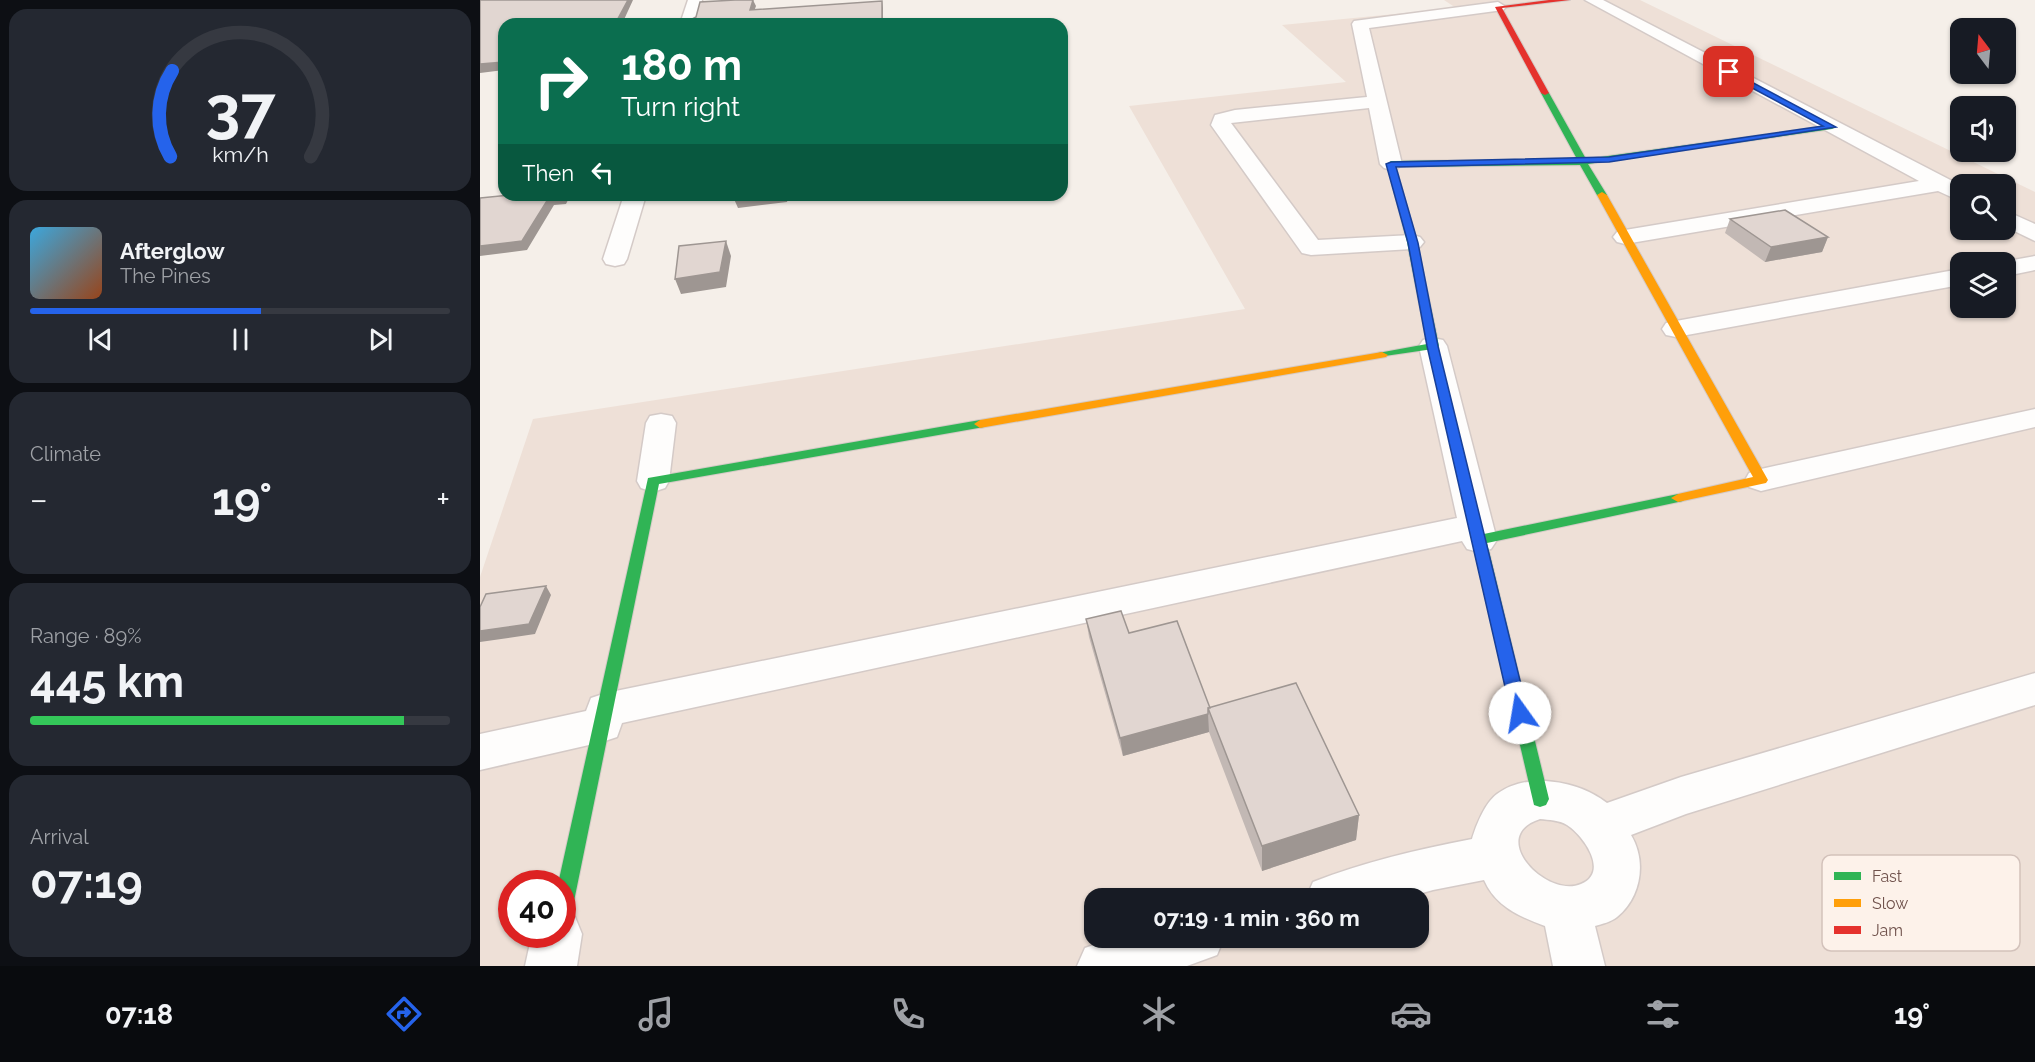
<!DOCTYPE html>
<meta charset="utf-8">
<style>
:root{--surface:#171b24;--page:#242831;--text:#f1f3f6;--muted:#9ea1a6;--line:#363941;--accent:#2563eb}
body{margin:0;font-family:Raleway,sans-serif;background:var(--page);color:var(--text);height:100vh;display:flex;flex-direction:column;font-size:22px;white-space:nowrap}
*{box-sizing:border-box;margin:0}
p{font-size:20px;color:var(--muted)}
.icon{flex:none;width:33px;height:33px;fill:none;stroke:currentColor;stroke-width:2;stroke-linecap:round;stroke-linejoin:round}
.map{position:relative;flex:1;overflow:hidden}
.details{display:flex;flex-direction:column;gap:9px;padding:9px;background:#0d0f14;width:480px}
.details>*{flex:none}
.hud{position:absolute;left:18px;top:18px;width:570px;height:183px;border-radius:18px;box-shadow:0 2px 4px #0004;background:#0b6e4f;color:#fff;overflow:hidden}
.needle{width:39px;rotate:344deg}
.tools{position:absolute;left:1470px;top:18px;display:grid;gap:12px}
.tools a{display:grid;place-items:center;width:66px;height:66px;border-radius:12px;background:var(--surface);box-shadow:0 2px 4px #0004;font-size:30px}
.speed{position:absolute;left:18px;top:870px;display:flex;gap:12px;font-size:30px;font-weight:700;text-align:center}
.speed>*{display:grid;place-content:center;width:78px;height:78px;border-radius:50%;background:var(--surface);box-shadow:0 2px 4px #0004;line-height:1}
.speed .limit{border:9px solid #d22;background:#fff;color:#111}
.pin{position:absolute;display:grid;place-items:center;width:51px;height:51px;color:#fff;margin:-26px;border-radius:12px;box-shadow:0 3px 9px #0006}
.me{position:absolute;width:66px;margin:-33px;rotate:347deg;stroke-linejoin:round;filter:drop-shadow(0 0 4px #0008)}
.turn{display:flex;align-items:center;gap:21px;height:126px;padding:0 24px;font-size:27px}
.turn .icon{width:78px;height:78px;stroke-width:2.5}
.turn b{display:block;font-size:42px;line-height:51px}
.then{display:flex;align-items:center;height:57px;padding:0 24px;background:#0003;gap:12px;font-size:22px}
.big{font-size:45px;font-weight:700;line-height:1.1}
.details .card{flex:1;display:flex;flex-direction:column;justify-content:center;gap:9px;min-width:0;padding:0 21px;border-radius:18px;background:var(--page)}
.details .dial{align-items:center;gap:0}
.dial svg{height:156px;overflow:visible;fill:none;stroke:var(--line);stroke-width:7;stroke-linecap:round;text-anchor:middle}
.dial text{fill:var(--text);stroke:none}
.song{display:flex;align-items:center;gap:18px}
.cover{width:72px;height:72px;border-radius:9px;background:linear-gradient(135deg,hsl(200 70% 55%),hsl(20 70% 35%))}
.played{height:6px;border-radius:3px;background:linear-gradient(90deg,var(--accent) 55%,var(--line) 55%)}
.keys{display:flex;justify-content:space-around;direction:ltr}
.heat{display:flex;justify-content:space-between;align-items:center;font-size:33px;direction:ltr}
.charge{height:9px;border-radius:4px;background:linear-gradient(90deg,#34c759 89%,var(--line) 0)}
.trip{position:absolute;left:604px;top:888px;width:345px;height:60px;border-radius:18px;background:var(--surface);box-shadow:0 2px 4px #0004;font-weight:700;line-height:60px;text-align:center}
.menu{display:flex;height:96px;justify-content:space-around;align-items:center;background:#090b0e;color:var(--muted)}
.menu .icon{width:42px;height:42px}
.menu .selected{color:var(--accent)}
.menu b{font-size:27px;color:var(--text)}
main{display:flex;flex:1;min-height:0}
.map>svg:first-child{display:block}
.residential{fill:#eee0d7;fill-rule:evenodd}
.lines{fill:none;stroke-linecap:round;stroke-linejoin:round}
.street-casing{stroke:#d4cac7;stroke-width:3}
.fast-casing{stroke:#d4cac6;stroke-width:2}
.slow-casing{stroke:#d4cac6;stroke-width:2}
.jam-casing{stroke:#d4cac6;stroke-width:2}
.street{fill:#fefdfc;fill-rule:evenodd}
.fast{fill:#30b455;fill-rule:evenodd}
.slow{fill:#ff9f0a;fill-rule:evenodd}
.jam{fill:#e5322d;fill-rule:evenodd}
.wall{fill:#c2b8b4}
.shaded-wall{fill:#9e9692}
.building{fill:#e1d6d1;stroke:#9e9692;stroke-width:1.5}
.route{fill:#2563eb;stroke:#184099;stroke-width:1.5}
.key{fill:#fdf2ea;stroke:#d3c2bb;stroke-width:1.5}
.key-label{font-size:16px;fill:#70524c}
</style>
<main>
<section class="details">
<div class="card dial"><svg viewBox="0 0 100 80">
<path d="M14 69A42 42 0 1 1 86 69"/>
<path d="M14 69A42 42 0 0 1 15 25" stroke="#2563eb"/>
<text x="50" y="56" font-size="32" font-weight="700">37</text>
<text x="50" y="72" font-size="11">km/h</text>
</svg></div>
<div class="card">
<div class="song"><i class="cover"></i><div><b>Afterglow</b><p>The Pines</p></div></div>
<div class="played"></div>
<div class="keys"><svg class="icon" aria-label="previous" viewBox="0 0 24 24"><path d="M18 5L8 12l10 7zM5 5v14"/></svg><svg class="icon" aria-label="pause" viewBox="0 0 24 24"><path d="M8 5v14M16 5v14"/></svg><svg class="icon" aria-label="next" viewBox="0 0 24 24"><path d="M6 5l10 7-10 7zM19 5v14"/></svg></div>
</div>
<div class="card"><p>Climate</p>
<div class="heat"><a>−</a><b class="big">19°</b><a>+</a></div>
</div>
<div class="card"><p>Range · 89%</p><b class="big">445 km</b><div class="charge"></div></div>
<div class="card"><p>Arrival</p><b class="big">07:19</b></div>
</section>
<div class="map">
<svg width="1555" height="966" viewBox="0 0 1555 966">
<rect width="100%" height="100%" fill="#f5efe9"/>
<!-- residential -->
<path class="residential" d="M964,0h196l395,192v774h-1555v-389l53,-158 712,-110 -116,-203 217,-24 -64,-57 174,-17zM1480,184h46v46h-46zM1480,262h46v46h-46zM32,884h50v50h-50zM615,898h324v40h-324z"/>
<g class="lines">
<defs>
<path id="street" d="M208,0h14l-6,24h-16z
M1105,0h18l357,185v16l-22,-10 -313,53 -8,-2 -4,-5 4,-5 8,-2 294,-49z
M1018,2l8,5 -3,3 -134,18 33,136 -4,4 -7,2 -7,-2 -4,-4 -11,-56 -138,15 87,117 94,-5 8,2 4,5 -4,5 -8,2 -101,6 -9,-2 -91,-128 4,-10 20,-5 132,-13 -15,-73 2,-3z
M144,195h22l-19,64 -3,5 -9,2 -9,-2 -3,-5z
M1526,211l29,13v17l-29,-14z
M1555,256v14l-29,6v-14h-4z
M1480,269v16l-284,52 -10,-2 -4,-6 4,-6 10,-2z
M953,338l10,2 4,6 50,194 -6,9 -12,3 -12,-3 -5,-8 -840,182 -5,14 -15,5 -122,28v-36l106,-23 5,-13 15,-5 851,-175 -38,-172 4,-6z
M1555,409v18l-274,64 -12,-4 -4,-7 4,-7 12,-4z
M181,414l11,2 4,7 -7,58 -4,7 -12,4 -12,-4 -4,-7 9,-58 4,-7z
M1555,673v32l-349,109 -55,21c16,27 10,62 -14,82 -6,5 -15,7 -22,9l10,40h-52l-8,-40c-25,-9 -50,-20 -61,-46l-51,10 -29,8h-98l7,-16c51,-20 106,-33 159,-43 4,-14 13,-36 25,-45 31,-23 82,-13 110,9l74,-26zM1060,819c9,1 19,1 27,6 16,10 43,47 14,59 -35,15 -95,-48 -41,-65z
M82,912l13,5 7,17 -5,32h-52l7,-32h30z
M634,938h110l-7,17 -30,11h-110l8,-18z"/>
<path id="fast" d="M1065,91l4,2 37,66 246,-34 4,2 -4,2 -244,35 19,31 -5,3 -5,-3 -17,-30 -184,2 21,75 22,104 -6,3 -55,8 -2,-2 2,-2 49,-9 -20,-102 -20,-78 4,-3 186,-2 -36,-66z
M500,420l6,4 -2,3 -325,57 -87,427 -3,7 -7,2v-36h-4l90,-406z
M1198,494l7,4 -2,3 -196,42 62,256 -3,6 -6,2 -6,-2 -62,-265 7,-5z"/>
<path id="slow" d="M1122,192l5,3 161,285 -2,3 -88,19 -7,-4 7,-4 75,-17 -156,-282z
M902,352l6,3 -2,2 -406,71 -6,-4 6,-4z"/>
<path id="jam" d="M1069,0h21l-68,8 47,85 -4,2 -4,-2 -46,-86z"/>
</defs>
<!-- street casing -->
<use href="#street" class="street-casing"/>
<!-- fast casing -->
<use href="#fast" class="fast-casing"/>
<!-- slow casing -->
<use href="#slow" class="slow-casing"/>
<!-- jam casing -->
<use href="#jam" class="jam-casing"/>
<!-- street -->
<use href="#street" class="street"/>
<!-- fast -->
<use href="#fast" class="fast"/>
<!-- slow -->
<use href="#slow" class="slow"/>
<!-- jam -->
<use href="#jam" class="jam"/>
</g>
<!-- wall -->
<path class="wall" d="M1250,219l98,18 -6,15 -57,10 -40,-29z
M606,619l43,14 81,75 149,107 -3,25 -94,31 -53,-139 -86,24 -34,-119z"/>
<!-- shaded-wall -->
<path class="shaded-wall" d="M148,0h5l-11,24h-7z
M273,0l3,6 -4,11 -2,-7z
M402,1l1,7v16h-1z
M24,62v8l-24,3v-9z
M76,195h41l-28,3 -3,6 -12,1 -27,45 -47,6v-10l70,-50z
M288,195h21l-2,7 -49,6 -4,-9z
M1348,237l-6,15 -57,10 6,-15z
M246,241l5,15 -5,31 -45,7 -6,-15z
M66,586l5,9 -16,39 -55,8v-11z
M728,714l1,18 -86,24 -3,-18z
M879,815l-3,25 -94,31v-25z"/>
<!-- building -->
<path class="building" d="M0,0h148l-13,24h-111v38l-24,2z
M255,0h18l-3,10 132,-9v23h-192l2,-5 4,-2 4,-15z
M30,195h46l-6,1 -28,45 -42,5v-48z
M255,195h33l-34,4z
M1305,210l43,27 -57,10 -41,-28z
M246,241l-6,31 -45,7 4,-33z
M66,586l-17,38 -49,7v-24l6,-13z
M641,611l8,22 48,-12 33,87h-2v6l-88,24 -34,-119z
M816,683l63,132 -97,31 -54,-138z"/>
<!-- route -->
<path class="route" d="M1246,71h5l105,56 -227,35 -213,5 22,76 20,103 90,367 -2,5 -6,2 -7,-2 -2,-5 -84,-367 -19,-103 -22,-79 5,-2 218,-5 214,-31 -97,-52z"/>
<!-- legend -->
<rect x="1342" y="855" width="198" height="96" rx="9" class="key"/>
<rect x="1354" y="872" width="27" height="8" fill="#30b455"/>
<rect x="1354" y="899" width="27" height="8" fill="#ff9f0a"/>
<rect x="1354" y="926" width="27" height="8" fill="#e5322d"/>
<g class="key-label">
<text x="1392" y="882">Fast</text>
<text x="1392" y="909">Slow</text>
<text x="1392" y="936">Jam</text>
</g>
</svg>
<div class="tools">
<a><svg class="needle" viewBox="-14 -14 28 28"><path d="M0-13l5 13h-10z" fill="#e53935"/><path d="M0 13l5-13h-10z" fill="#9ea1a6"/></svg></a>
<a><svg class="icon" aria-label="sound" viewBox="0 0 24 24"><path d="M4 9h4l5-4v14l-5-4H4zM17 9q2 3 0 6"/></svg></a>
<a><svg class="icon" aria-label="search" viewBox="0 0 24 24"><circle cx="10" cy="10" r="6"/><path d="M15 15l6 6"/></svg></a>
<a><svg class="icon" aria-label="layers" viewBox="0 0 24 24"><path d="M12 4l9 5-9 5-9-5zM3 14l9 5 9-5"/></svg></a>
</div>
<div class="speed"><div class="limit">40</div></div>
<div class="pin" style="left:1249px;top:72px;background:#d93025"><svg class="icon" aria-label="arrive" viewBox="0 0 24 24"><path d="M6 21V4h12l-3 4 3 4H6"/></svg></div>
<svg class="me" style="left:1040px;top:713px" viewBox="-20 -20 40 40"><circle r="19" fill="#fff"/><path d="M0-13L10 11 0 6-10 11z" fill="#2563eb"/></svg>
<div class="trip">07:19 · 1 min · 360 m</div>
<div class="hud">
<div class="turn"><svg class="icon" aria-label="right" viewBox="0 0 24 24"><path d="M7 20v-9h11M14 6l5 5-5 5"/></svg><div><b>180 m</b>Turn right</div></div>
<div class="then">Then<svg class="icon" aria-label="left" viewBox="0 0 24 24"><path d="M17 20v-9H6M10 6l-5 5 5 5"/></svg></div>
</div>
</div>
</main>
<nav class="menu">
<b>07:18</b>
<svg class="icon selected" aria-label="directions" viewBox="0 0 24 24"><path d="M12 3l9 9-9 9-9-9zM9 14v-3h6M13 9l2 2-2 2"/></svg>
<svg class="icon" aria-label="music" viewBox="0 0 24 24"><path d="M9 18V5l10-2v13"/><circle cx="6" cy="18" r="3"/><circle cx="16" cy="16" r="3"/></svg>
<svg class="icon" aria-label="phone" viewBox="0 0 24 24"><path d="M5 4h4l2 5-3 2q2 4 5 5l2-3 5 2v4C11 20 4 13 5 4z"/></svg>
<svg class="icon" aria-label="climate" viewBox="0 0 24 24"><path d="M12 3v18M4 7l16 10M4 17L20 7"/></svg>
<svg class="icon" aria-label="car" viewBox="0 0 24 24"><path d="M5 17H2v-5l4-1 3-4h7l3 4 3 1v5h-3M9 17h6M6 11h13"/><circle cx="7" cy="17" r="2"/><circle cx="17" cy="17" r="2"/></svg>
<svg class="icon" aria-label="filters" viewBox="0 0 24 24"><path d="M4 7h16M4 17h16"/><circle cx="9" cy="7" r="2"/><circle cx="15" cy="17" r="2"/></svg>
<b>19°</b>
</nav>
